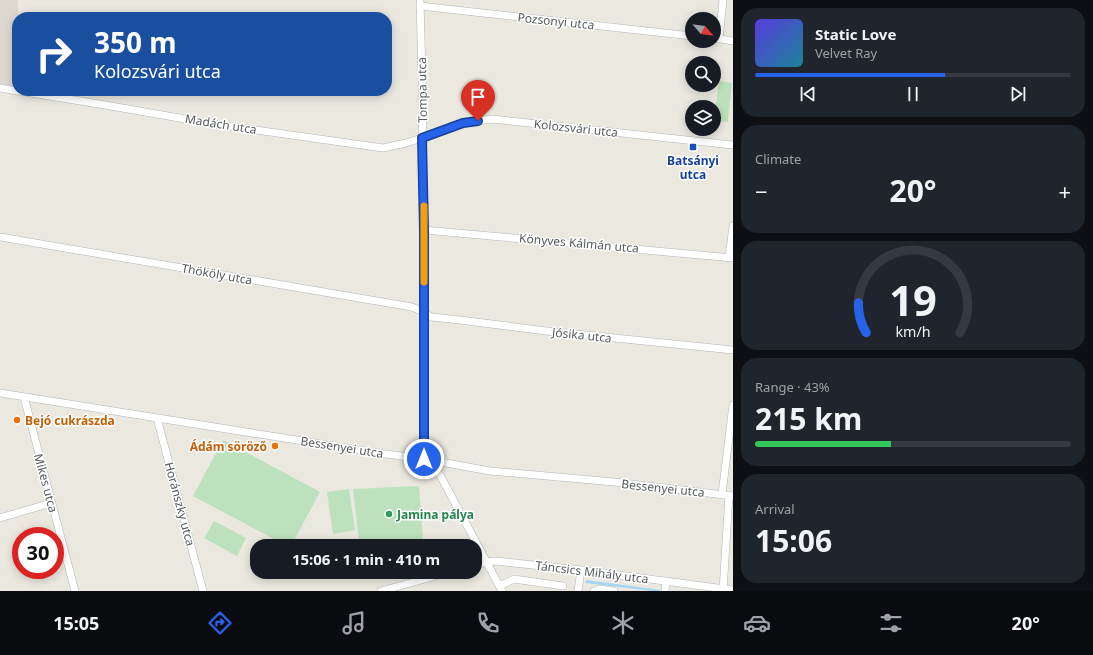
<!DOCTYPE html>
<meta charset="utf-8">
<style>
:root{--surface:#171b24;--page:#20242c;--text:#f1f3f6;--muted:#9ea1a6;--line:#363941;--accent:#2563eb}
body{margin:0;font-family:"Noto Sans",sans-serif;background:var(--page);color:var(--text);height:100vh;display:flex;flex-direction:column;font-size:15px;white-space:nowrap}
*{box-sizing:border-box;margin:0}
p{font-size:13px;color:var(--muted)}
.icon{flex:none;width:22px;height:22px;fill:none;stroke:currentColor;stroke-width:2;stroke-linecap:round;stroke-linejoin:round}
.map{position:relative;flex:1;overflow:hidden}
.details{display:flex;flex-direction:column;gap:8px;padding:8px;background:#0d0f14;width:360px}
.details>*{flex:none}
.hud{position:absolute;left:12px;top:12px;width:380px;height:84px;border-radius:16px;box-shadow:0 2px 10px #0003;background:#1a4fa0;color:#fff;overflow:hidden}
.needle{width:26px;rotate:118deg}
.tools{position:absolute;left:685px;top:12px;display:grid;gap:8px}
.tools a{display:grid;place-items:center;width:36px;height:36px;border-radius:50%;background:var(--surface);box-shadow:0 2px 10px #0003;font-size:20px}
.speed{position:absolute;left:12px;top:527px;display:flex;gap:8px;font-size:20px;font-weight:700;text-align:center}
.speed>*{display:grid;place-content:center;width:52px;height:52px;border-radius:50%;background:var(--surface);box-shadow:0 2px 10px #0003;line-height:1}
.speed .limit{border:6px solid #d22;background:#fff;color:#111}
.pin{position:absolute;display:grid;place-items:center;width:34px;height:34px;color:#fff;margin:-41px -17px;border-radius:50% 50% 50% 0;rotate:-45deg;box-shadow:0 0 4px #0007}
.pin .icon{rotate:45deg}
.me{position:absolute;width:44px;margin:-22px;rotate:0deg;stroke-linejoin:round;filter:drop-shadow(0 0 3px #0008)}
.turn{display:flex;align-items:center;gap:14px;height:84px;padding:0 16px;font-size:18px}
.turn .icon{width:52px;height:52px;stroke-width:2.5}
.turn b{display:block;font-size:28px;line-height:34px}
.big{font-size:30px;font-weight:700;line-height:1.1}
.details .tile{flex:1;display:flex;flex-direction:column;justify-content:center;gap:6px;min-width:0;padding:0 14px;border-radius:16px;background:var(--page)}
.details .dial{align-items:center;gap:0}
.dial svg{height:104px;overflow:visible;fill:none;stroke:var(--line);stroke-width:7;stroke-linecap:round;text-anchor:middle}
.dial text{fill:var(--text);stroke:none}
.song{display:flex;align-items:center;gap:12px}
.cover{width:48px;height:48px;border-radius:6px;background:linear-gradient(135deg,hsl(250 70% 55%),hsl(190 70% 35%))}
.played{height:4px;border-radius:2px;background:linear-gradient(90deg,var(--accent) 60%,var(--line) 60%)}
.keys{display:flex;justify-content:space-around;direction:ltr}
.heat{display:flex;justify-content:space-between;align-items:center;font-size:22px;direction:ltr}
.charge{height:6px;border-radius:3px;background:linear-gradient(90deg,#34c759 43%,var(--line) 0)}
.trip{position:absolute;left:250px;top:539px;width:232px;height:40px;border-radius:16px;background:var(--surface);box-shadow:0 2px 10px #0003;font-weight:700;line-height:40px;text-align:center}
.tab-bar{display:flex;height:64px;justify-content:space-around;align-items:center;background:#090b0e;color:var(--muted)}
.tab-bar .icon{width:28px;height:28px}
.tab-bar .current{color:var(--accent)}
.tab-bar b{font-size:18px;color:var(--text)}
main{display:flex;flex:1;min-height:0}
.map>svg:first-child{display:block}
.education{fill:#ddd9d1}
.green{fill:#bee1bd}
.water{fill:#a2d5f8}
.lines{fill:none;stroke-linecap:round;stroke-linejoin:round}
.minor-casing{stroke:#b2b6b9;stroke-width:8}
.minor{stroke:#fff;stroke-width:7}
.route-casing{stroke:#184099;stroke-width:10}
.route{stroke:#2563eb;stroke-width:7}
.slow{stroke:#f59e0b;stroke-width:7}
.transit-dot{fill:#1a4fb4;stroke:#fff;stroke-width:1.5}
.food-dot{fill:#e8710a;stroke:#fff;stroke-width:1.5}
.leisure-dot{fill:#2e9e5b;stroke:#fff;stroke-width:1.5}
.labels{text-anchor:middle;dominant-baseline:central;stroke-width:3;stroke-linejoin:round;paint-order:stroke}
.street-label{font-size:12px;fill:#585c5f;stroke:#fff}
.transit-label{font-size:12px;font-weight:bold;fill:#164399;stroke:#fff}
.food-label{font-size:12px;font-weight:bold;fill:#c56008;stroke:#fff;text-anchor:start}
.leisure-label{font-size:12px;font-weight:bold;fill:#27864d;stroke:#fff;text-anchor:start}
</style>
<main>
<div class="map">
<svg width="733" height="591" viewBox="0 0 733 591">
<rect width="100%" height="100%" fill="#eae8df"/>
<!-- education -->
<path class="education" d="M0,0h18v17h-1v70l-17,-3z"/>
<!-- green -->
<path class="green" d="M719,81l13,2 -4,39 -14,-1z
M223,440l97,52 -29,54h-4l-94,-50z
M419,486l4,54 -64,1 -6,-52z
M349,489l6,41 -22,4 -6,-42z
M214,521l32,17 -9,18 -33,-18z"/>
<!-- water -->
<path class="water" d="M586,580l74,10v1h-7l-67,-8z"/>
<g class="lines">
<defs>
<path id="minor" d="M420,0l3,114 -1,24 2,92v229l16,16 62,116
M420,6l272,30
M714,38l19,3
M719,39l4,-39
M0,88l17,3
M19,91l86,14 109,19 169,24 23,-5 22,-7 35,-13 29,-4 241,26
M424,230l309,28
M0,237l412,70 12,5 7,5 29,3 86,11 187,19
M729,257l4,-31
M0,393l378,60 46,6 66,12 124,11 119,14
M24,397l51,194
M157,418l46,173
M722,494l11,-89
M0,518l51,-15
M475,565l12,-3 8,-1 86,9 152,20
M499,586l15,-7 49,7
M381,591l69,-19
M578,591l3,-21
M594,591l5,-2 15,2
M665,591l1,-10
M723,591l6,-96"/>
</defs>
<!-- minor casing -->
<use href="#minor" class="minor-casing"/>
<!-- minor -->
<use href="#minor" class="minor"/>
</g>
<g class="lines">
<defs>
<path id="route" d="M424,459v-229l-2,-92 41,-15 15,-2"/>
</defs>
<!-- route casing -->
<use href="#route" class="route-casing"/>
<!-- route -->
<use href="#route" class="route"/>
<!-- slow -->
<path class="slow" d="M424,206v76"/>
</g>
<!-- markers -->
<rect class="transit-dot" x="689" y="143" width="8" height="8" rx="2"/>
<g class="food-dot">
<circle cx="17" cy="420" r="4"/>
<circle cx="275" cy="446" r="4"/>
</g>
<circle class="leisure-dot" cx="389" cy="514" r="4"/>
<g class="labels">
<!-- street labels -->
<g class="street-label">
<text transform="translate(556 21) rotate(6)">Pozsonyi utca</text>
<text transform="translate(422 90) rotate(-91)">Tompa utca</text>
<text transform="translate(221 124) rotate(9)">Madách utca</text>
<text transform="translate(576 128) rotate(6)">Kolozsvári utca</text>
<text transform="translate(579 243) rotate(5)">Könyves Kálmán utca</text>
<text transform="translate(217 274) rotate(10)">Thököly utca</text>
<text transform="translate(582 335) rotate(6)">Jósika utca</text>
<text transform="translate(342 447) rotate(9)">Bessenyei utca</text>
<text transform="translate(46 483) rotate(75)">Mikes utca</text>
<text transform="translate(663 488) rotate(6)">Bessenyei utca</text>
<text transform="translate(180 504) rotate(75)">Horánszky utca</text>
<text transform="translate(592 572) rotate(7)">Táncsics Mihály utca</text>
</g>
<!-- transit labels -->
<g class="transit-label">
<text x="693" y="160">Batsányi<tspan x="693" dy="14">utca</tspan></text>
</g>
<!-- food labels -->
<g class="food-label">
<text x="25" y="420">Bejó cukrászda</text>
<text x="267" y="446" text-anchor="end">Ádám söröző</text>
</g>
<!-- leisure labels -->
<g class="leisure-label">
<text x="397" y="514">Jamina pálya</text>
</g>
</g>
</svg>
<div class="tools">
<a><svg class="needle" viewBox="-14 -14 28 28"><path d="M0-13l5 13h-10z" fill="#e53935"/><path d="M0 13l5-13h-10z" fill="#9ea1a6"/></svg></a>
<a><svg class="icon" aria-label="search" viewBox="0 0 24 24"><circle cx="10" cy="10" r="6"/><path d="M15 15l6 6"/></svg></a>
<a><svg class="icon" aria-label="layers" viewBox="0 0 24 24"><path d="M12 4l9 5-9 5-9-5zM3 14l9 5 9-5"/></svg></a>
</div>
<div class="speed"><div class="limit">30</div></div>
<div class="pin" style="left:478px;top:121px;background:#d93025"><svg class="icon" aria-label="arrive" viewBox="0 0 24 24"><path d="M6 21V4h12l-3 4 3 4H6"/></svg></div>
<svg class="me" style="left:424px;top:459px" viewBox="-20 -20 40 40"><circle r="17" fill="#2563eb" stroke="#fff" stroke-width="3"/><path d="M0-11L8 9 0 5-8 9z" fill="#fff"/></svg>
<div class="trip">15:06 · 1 min · 410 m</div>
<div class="hud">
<div class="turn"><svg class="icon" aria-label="right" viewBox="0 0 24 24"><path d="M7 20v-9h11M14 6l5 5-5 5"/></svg><div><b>350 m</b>Kolozsvári utca</div></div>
</div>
</div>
<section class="details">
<div class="tile">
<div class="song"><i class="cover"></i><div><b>Static Love</b><p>Velvet Ray</p></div></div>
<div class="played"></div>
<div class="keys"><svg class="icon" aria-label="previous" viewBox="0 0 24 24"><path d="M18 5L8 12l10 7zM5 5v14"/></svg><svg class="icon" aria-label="pause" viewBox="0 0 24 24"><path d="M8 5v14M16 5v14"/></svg><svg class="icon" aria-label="next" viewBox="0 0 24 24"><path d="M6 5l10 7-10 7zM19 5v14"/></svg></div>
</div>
<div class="tile"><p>Climate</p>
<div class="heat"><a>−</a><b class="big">20°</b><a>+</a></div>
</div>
<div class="tile dial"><svg viewBox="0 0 100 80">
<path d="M14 69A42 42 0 1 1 86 69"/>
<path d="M14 69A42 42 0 0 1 8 46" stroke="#2563eb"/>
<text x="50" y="56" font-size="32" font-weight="700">19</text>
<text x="50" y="72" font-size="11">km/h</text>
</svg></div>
<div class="tile"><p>Range · 43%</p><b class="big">215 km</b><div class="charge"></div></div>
<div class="tile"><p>Arrival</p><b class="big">15:06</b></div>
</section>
</main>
<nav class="tab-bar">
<b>15:05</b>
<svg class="icon current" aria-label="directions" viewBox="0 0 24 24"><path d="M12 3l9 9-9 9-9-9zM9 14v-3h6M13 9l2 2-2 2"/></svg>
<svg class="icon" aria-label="music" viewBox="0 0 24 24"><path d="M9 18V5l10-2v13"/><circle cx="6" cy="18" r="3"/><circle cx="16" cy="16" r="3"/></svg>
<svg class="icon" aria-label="phone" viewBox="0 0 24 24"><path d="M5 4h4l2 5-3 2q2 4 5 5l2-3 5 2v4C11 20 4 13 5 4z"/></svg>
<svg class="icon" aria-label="climate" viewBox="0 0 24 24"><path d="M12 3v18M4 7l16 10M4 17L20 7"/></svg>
<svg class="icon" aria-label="car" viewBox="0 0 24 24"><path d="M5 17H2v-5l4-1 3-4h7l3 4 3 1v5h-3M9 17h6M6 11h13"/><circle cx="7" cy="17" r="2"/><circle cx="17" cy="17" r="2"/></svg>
<svg class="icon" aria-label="filters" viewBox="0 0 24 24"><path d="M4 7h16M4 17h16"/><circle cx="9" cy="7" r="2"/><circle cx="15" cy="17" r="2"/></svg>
<b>20°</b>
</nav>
